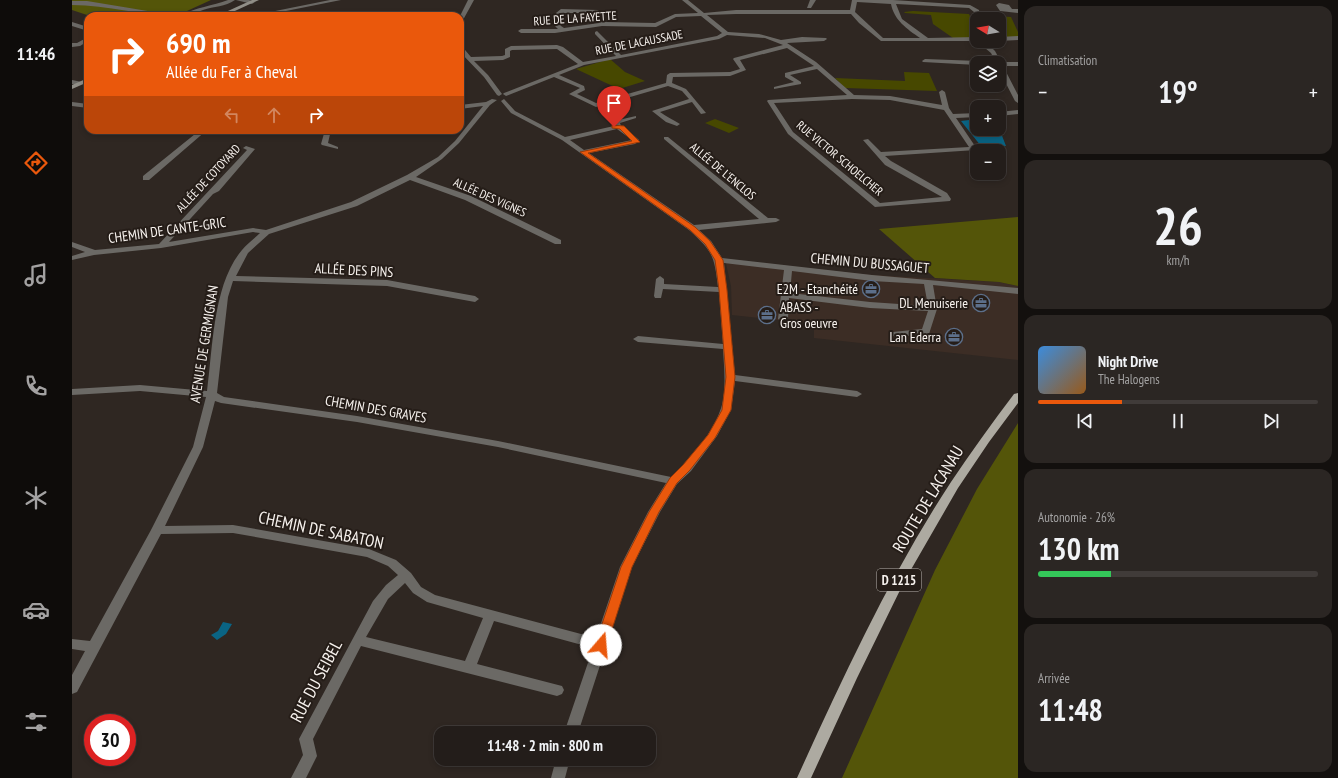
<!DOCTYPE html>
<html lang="fr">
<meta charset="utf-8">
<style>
:root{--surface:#231d1a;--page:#2b2623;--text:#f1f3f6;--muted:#a3a2a2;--line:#403b39;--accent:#ea580c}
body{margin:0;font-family:"PT Sans Narrow",sans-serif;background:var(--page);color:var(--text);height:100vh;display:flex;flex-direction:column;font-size:15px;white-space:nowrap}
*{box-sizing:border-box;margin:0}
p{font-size:13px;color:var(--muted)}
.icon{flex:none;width:22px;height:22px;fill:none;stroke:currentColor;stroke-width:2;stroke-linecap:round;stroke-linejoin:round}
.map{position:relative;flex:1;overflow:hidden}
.panel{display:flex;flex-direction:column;gap:6px;padding:6px;background:#13100e;width:320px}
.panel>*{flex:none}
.hud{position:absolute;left:12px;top:12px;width:380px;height:122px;border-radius:12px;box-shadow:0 2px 6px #0003,0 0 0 1px var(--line);background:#ea580c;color:#fff;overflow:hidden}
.needle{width:26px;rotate:281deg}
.fabs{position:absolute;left:898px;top:12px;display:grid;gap:8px}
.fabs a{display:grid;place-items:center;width:36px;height:36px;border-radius:8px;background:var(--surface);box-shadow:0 2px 6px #0003,0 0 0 1px var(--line);font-size:20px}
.speed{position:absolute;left:12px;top:714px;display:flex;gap:8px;font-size:20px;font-weight:700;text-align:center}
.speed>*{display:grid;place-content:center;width:52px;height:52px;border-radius:50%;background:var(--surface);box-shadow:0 2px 6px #0003,0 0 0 1px var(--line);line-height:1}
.speed .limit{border:6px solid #d22;background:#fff;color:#111}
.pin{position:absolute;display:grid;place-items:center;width:34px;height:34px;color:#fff;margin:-41px -17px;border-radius:50% 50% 50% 0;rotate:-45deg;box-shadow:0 0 4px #0007}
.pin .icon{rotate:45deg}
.me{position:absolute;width:44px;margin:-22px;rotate:18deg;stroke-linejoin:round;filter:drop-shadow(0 0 3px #0008)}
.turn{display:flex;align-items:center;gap:14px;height:84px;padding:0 16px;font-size:18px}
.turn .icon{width:52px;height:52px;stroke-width:2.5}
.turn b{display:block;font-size:28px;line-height:34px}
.lanes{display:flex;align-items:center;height:38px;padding:0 16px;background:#0003;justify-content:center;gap:20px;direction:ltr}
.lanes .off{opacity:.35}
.big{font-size:30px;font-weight:800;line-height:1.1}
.panel .card{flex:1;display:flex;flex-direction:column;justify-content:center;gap:6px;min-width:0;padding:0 14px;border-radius:12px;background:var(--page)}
.panel .dial{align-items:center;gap:0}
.dial b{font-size:52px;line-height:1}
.song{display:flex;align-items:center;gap:12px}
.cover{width:48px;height:48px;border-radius:6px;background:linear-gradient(135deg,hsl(210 70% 55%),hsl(30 70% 35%))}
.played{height:4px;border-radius:2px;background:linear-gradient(90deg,var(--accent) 30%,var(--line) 30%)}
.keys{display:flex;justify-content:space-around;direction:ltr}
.heat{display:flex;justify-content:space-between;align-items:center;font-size:22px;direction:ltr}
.charge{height:6px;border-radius:3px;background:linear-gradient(90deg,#34c759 26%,var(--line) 0)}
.trip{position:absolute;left:362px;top:726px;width:222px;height:40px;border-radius:12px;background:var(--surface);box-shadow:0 2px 6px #0003,0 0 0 1px var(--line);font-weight:800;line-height:40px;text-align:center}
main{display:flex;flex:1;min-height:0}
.dock{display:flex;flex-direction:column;width:72px;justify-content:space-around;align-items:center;background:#0e0c0a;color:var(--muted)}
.dock .icon{width:28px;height:28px}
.dock .current{color:var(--accent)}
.dock b{font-size:18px;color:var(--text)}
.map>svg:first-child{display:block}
.built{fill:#3c2d25}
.green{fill:#474800}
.forest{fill:#545509}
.water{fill:#0a6484}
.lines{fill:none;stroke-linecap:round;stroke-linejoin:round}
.minor{fill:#6b6965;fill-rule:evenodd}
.secondary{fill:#908e87;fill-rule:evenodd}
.primary{fill:#adaaa1;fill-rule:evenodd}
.route{fill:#ea580c;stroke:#983908}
.labels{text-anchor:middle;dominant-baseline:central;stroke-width:4;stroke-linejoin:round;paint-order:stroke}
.far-street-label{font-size:12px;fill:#f7f2ee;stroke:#251d18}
.shield{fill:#251d18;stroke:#b8b2ae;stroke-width:1}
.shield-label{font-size:13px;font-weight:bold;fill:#f7f2ee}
.street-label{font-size:14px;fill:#f7f2ee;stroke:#251d18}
.poi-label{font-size:14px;fill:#f7f2ee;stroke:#251d18;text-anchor:end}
.near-street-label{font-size:17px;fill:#f7f2ee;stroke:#251d18}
</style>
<main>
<nav class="dock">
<b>11:46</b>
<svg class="icon current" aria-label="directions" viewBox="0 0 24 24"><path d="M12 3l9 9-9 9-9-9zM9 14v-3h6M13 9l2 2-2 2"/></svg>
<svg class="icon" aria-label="music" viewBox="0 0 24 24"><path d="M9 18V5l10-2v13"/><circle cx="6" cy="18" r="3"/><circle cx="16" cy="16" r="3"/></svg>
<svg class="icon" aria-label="phone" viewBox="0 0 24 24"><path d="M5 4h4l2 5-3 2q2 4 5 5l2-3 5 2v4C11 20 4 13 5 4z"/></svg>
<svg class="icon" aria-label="climate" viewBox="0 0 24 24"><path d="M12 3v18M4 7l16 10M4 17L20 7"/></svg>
<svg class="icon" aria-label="car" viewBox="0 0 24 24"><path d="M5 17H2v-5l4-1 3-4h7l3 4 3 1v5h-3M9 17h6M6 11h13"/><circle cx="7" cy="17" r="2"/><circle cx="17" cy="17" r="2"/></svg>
<svg class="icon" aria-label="filters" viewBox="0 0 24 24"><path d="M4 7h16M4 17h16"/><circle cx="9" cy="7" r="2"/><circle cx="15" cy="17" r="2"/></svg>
</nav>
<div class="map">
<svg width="946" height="778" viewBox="0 0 946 778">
<rect width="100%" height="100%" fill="#2f2722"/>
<!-- built -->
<path class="built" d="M653,259l147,16 127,7 19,4v74l-204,-22v-14l-82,-9 -1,-29z"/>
<!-- green -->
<path class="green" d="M841,11l56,3 8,17v7h-24l-20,-14 -2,-9 -26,-2 -1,-1z
M910,15l29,2 7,15v5h-19v-18h-15z
M538,59l15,13 20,9 -26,8 -43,-20z
M832,72l25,1 8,18 -92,-3 -10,-10 70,3z
M643,119l24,9 -10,5 -24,-10z"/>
<!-- forest -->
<path class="forest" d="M0,0h139l-35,16h-86l-18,-6z
M946,217v69l-19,-4 -64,-4 -56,-49z
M946,423v355h-176l93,-208 42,-81z"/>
<!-- water -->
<path class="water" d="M905,119v10l22,-1 7,18 -21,2 -4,-2 -20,-25z
M151,622l9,2 -6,10 -9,6 -6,-5 7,-4z"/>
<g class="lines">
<!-- minor -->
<path class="minor" d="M156,0h7c-10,7 -21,6 -32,10 -7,3 -13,6 -22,6 14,-9 32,-10 47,-16z
M164,0h13l6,2 -3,2z
M258,0h11l-80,16h-11z
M396,0h6l-11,20 -3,2v-6z
M610,0h6l16,13 32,-3h114l2,-10h41l77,5 9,5 1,9h-3v2l-3,-2v-7l-5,-4 -73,-4 6,15 26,19 49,-1v4h-96l-22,-18 -8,-9h-115l-29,1 21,17 31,2 22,6 21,-3 24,1 1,1 -3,2 -37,2 29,19 38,33 36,1 52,9 -3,-13 3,-2 3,2 4,16 4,6 24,-1v4l-21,1 21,31 -1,1 -91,6 6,5 56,32 4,6 -1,2 -75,6 -87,-73 -21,-33 1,-1 79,-5 -30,-26 -27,6 11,7v2l-27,5v-2l20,-5 -9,-5v-4l29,-7 -27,-18 -47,12 6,10 -16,6 -57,1 -1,6 14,6 20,24 -5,1 -9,-12 -32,10c7,5 14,8 20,12l-3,2 -11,-4 -14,-11 37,-12 -7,-8 -14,-5 -72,21 -27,-13 11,-6 -26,-11 -48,19 -3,-2 1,-1 74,-29 -21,-15 -45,1 -2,1v6l-7,3 -29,1 14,14 14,19 -3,2 -2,-1 -13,-18 -24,-25v-8l11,13 31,-1 3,-1v-6l6,-3 46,-1 6,2 20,15 33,-6 -21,-22v-2l2,-1 24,24 96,-19 5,-3 -21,-17 -25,1 -20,10 -54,-1 -47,7h-34l-3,-2 3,-2h37l-3,-3 1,-13 5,-4 37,1 6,12 51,1 20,-9 23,-1zM785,2l34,2c3,16 16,25 29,34h-37l-28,-26zM490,13h32l5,10 -35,5 -3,-2zM655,35l38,3 18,7 -49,13 -1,1 7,10 -10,3 -60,1 -3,2 -1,8 -70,20 -19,-9 8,-4 -1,-4 -25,-11 25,-10 135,-26zM780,99l38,1 54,10 25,37 -88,5 -13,-13 -5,1 22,25 57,32 -62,6 -87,-71 -19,-29z
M738,0h6l-5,8h-4z
M0,1h15l91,15c-36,0 -70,-11 -106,-11z
M927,3l10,2 3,4h6v4l-18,-2 -4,-6z
M0,22l16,5v4l-16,-5z
M946,36v4l-19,1v-4z
M16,37v4l-8,5 -8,1v-4h5z
M912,41h6l1,6 4,4 6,11h17v4h-15l15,29v8l-3,-2 -16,-31v-7h-3l-5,-10 -6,-5z
M853,59l54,2 3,2h-5v2l-54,-3 -1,-1z
M0,80l10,2 1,1 -3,2 -8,-1z
M420,99l5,1 -7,5 -31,38 -17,16 -26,18 55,19 90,44v4h-6l-90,-44 -55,-20 -53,26 -88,28 -21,19 -12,23 151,4 88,16 4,3 -4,3 -88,-16 -154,-5 -5,16 -11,96 7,4 133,19 141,25 173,36c19,-18 40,-41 49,-66 7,-17 4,-44 3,-62l-85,-7 -5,-3 5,-3 85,8 -4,-52 -56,-3 -2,9h-6l-1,-2 2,-17 4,-3 4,3v5l54,3c-4,-32 -5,-35 -29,-57l-127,-90 -51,-27 -10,-12 3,-2 11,12 50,26 49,-11v-5l22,-5v2l-16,5 1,3 3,1 15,13 -4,4 -46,9 105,72 65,-6 -95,-80v-2h4l100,81h8l4,2 -4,2 -77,8 12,11 11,17 150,17 146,13v6l-85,-9 4,24 -8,25 -33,3 -3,-1 -2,-2 2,-2 29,-3 6,-18 -58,-3 -81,-10 -1,21 -5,3 -5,-3 6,-49 -60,-7 11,112 122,16 5,3 -5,3 -122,-16 -4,29 -14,26 -26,35 -14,13 -17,28 -28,55 -54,166h-14l29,-85 -99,-27 -17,43 85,22 2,4 -2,4 -5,2 -196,-50 -48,93 4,17 -11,22h-15l12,-23 -4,-16 74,-138 13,-16 12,-10 -10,-9 -21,-9 -134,-24 -72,1 -84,158 -5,2v-19l13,-24 -13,-2v-10l18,2 61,-111 42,-83 13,-50 -66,-6 -68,4v-6l68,-4 67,6c6,-44 6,-107 35,-141 5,-6 12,-11 18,-17l-7,-1 -92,16 -67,7 -22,5v-4l13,-4 -13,-5v-5l23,8 64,-6 88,-94 -4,-2 3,-2 9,3 -36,42 -6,3 -44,48 84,-14 13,2 85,-28 56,-27 31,-18 17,-16 28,-35 -23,3v-4l26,-3zM545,129l15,11 -48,10 -14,-10zM720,271l80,10 52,3 4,22 -58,-4 -80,-9zM143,401l6,2 136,19 141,25 168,36 -18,29 -28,55 -24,71 -161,-43 -14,-8 -10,-14 -15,-13 -27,-11 -136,-24 -68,1 38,-79zM333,583l8,10 14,9 56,16 -18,43 -99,-24 22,-38z
M0,102l16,2v4l-16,-2z
M946,110v4l-19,2v-4z
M128,130h7l-58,50h-6v-4z
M253,130h6l-3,13 10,4v2l-16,-4 -1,-1z
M484,759h14l-5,19h-14z"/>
<!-- secondary -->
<path class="secondary" d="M180,0h7l-35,16h-7z
M16,78v4l-16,7v-4z"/>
<!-- primary -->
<path class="primary" d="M946,393v10l-29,39 -31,46 -53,92 -48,98 -46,100h-14c46,-101 93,-203 154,-296 20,-30 41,-59 63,-88z"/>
</g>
<!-- route -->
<path class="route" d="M540,125l12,1 16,16 -52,11 107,74 15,14 13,19 4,30 8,87 -4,33 -16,28 -25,32 -13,13 -18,29 -27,55 -25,78 -2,4 -4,1 -4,-1 -2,-4 26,-78 28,-55 21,-34 13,-13 25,-30 14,-25 4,-33 -7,-87 -4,-30 -10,-16 -15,-14 -110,-78 52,-11 -12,-12 -8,-1z"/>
<!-- icons -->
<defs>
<symbol id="office-ring" viewBox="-11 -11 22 22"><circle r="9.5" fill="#251d18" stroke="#5c6f8a" stroke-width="1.5"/><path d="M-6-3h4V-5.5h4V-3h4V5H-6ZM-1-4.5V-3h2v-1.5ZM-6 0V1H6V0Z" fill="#5c6f8a"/></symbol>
</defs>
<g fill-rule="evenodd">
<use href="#office-ring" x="789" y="279" width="20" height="20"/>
<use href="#office-ring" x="899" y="293" width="20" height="20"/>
<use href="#office-ring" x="685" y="305" width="20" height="20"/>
<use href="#office-ring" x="872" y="327" width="20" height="20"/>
</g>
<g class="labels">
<!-- far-street labels -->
<g class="far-street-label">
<text transform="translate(503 18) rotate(-4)">RUE DE LA FAYETTE</text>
<text transform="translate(567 42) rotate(-11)">RUE DE LACAUSSADE</text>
<text transform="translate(768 158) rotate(40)">RUE VICTOR SCHOELCHER</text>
<text transform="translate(651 171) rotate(40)">ALLÉE DE L'ENCLOS</text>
<text transform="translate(136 178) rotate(-47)">ALLÉE DE COTOYARD</text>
<text transform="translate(418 197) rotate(24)">ALLÉE DES VIGNES</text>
</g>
<!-- shield labels -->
<rect class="shield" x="805" y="569" width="44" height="22" rx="3"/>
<g class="shield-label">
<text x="827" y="580">D 1215</text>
</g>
<!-- street labels -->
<g class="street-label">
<text transform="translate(95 230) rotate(-8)">CHEMIN DE CANTE-GRIC</text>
<text transform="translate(798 263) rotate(5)">CHEMIN DU BUSSAGUET</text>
<text transform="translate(282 270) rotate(3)">ALLÉE DES PINS</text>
<text transform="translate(132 344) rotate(-81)">AVENUE DE GERMIGNAN</text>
<text transform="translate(304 409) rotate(10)">CHEMIN DES GRAVES</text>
</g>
<!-- poi labels -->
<g class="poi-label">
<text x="786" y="289">E2M - Etanchéité</text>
<text x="896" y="303">DL Menuiserie</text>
<text x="708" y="307" text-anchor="start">ABASS -<tspan x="708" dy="16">Gros oeuvre</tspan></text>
<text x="869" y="337">Lan Ederra</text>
</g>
<!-- near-street labels -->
<g class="near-street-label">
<text transform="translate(856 499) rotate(-59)">ROUTE DE LACANAU</text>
<text transform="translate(249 530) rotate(12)">CHEMIN DE SABATON</text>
<text transform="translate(244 681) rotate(-62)">RUE DU SEIBEL</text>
</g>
</g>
</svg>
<div class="fabs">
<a><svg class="needle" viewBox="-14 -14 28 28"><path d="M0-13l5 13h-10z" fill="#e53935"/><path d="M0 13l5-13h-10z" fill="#a3a2a2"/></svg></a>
<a><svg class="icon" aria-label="layers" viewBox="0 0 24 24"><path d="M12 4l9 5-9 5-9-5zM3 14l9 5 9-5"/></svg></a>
<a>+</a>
<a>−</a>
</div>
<div class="speed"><div class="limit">30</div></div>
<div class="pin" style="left:542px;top:127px;background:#d93025"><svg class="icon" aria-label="arrive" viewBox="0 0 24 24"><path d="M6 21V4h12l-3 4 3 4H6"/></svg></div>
<svg class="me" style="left:529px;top:645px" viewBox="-20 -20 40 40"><circle r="19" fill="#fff"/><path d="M0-13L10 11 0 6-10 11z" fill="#ea580c"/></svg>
<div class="trip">11:48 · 2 min · 800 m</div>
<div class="hud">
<div class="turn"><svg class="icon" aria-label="right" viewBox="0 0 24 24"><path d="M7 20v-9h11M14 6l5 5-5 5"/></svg><div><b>690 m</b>Allée du Fer à Cheval</div></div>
<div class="lanes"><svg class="icon off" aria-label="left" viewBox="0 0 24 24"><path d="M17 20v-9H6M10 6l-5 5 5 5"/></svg><svg class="icon off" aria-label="ahead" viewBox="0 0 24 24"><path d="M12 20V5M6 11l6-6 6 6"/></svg><svg class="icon" aria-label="right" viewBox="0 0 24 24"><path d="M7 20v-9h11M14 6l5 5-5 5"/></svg></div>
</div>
</div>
<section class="panel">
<div class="card"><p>Climatisation</p>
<div class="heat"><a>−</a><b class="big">19°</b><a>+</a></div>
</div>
<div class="card dial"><b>26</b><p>km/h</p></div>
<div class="card">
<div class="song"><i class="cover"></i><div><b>Night Drive</b><p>The Halogens</p></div></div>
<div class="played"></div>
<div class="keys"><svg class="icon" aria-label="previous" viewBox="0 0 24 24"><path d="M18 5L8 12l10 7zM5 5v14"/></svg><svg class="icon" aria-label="pause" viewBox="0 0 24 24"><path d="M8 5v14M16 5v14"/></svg><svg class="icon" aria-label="next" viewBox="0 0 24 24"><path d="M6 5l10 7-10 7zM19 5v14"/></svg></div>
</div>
<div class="card"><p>Autonomie · 26%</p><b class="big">130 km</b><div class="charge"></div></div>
<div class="card"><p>Arrivée</p><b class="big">11:48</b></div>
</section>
</main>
